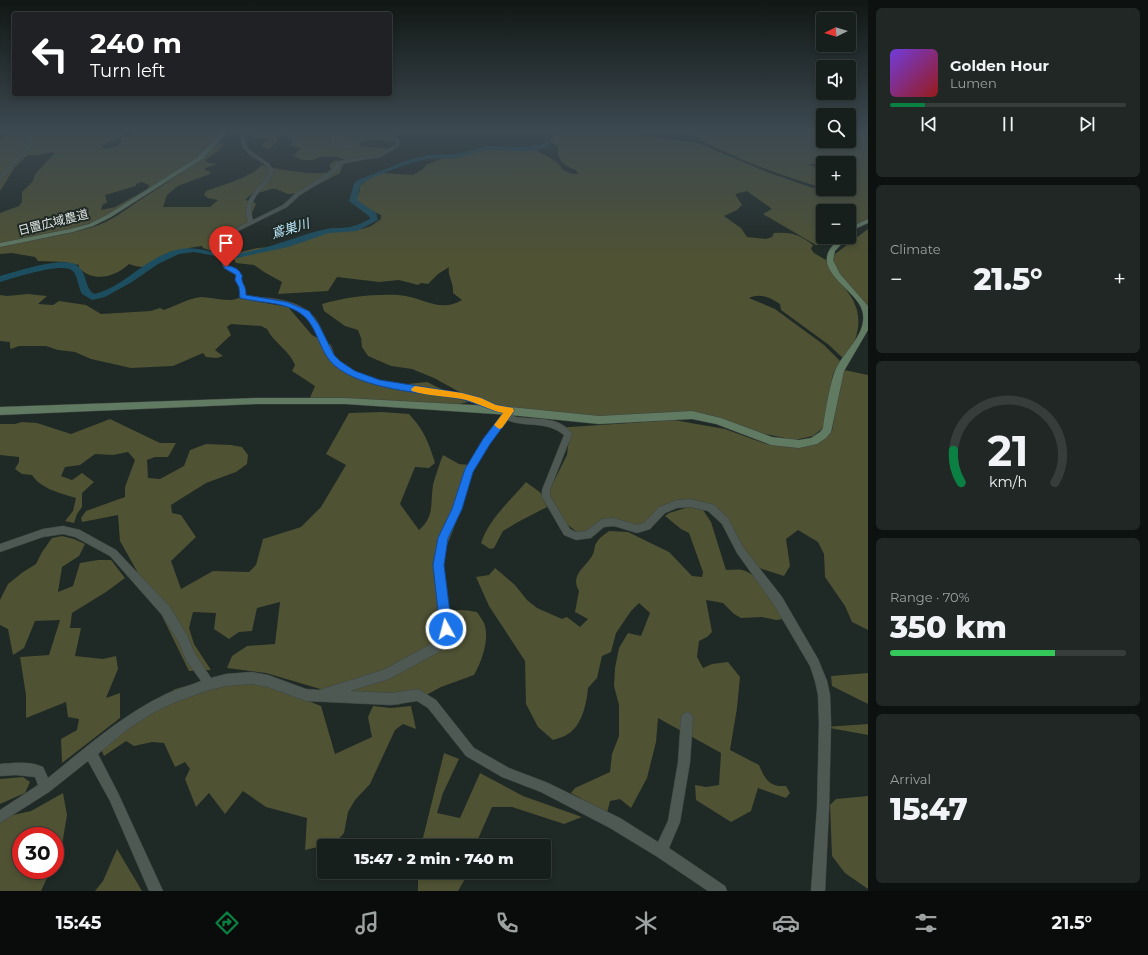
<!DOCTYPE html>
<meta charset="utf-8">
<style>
:root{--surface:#171f1c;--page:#202725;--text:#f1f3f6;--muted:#9ea2a3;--line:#363d3b;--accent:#0b8043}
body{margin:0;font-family:Montserrat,"Noto Sans JP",sans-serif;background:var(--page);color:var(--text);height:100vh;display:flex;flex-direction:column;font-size:15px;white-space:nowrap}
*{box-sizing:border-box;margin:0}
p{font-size:13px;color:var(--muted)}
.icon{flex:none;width:22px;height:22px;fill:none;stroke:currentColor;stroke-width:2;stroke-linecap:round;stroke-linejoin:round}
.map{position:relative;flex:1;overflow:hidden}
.sheet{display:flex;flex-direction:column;gap:8px;padding:8px;background:#0d110f;width:280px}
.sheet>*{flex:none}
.top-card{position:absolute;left:12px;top:12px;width:380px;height:84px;border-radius:4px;box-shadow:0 2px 6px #0003,0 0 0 1px var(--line);background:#202124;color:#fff;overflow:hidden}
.needle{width:26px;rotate:265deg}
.buttons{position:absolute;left:816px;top:12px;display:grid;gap:8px}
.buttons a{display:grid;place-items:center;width:40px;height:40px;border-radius:4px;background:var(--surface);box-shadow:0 2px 6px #0003,0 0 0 1px var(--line);font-size:20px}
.speed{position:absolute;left:12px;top:827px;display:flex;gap:8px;font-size:20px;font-weight:700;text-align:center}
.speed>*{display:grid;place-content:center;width:52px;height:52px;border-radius:50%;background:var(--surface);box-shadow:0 2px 6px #0003,0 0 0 1px var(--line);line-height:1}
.speed .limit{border:6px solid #d22;background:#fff;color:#111}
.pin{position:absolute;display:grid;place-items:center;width:34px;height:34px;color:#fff;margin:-41px -17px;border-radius:50% 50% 50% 0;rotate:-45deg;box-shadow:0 0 4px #0007}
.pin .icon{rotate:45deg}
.me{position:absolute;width:44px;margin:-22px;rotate:353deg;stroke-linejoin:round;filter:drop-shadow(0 0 3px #0008)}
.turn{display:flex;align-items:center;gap:14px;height:84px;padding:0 12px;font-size:18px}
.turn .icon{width:52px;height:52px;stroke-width:2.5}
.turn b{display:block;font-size:28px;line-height:34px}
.big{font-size:30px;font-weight:800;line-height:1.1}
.sheet .widget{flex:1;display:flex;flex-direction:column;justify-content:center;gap:6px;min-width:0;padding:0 14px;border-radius:6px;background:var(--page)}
.sheet .dial{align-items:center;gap:0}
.dial svg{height:104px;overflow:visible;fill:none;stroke:var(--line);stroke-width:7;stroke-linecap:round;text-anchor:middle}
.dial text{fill:var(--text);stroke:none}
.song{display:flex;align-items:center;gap:12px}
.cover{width:48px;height:48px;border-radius:6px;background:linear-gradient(135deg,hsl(260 70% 55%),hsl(0 70% 35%))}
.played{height:4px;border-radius:2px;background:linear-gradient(90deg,var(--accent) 15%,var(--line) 15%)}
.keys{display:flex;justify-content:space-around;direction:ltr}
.heat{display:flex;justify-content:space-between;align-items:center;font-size:22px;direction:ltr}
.charge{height:6px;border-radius:3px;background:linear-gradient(90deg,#34c759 70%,var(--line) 0)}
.trip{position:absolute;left:317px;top:839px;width:234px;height:40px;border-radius:4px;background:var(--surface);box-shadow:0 2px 6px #0003,0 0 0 1px var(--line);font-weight:800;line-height:40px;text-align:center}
.dock{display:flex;height:64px;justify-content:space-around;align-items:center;background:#090c0b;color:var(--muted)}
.dock .icon{width:28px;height:28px}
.dock .active{color:var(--accent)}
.dock b{font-size:18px;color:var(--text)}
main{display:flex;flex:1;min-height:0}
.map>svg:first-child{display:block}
.green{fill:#4f5233}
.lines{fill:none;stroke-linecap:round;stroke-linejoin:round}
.river{fill:#1c4e60;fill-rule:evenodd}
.street-casing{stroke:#3d4541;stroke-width:1}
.secondary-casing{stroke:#3d4541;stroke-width:1}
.street{fill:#4e5954;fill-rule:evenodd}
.secondary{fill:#617a62;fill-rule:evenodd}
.route{fill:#1a73e8;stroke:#114b97}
.slow{fill:#f59e0b}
.labels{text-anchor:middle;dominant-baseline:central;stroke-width:4;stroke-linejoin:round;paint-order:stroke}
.far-street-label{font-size:12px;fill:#e0e6e3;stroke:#1f2925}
.far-water-label{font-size:13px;font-style:italic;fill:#bbe9fd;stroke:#1f2925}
</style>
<main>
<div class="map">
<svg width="868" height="891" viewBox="0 0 868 891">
<rect width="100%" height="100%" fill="#1f2925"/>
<!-- green -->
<path class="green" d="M0,132h126l-10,6 2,2 -8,1 -9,5 4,3 12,-2 5,-6 -3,-3 10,-2 8,-4h81l-1,2 3,1 -25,25 -43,27 -4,1 1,-3 -7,-3 -6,2v2l-31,9 2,8 -4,1 -2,6 14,-3 32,-18 -41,27 -21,9 -22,7 -63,12v-31l19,-7 3,-4v-10l11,-11 2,-7 20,-21c-9,-2 -18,4 -27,2l-13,12 -15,24v-50l3,-2v-2l5,-2 -8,-1z
M253,132h143l-2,4v7c-13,-4 -23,-5 -35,1l3,3 21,1 8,2 -11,8 -32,3 -10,-4h-18l-7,3h-11l-5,-2 -3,-3 7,-7 -6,-2h-6l4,-4 -2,-4 -9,-4 -5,3v4l-8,8 -6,-2 -1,-3 8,-6h-16z
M562,132h73l11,4 52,7 69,29 43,15 37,9 1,-4 -4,2 -17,-5h22v-26h-26v6l-8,-5h-7l15,6v18c-35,-11 -78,-25 -110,-42 -9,-4 -16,-10 -25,-14h135v9h26v-9h19v87l-19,16v-24h-26v26h24l-7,6 -24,2 -53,-31 9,-5 -25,-18 -12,3 7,11 -5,5 -13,6 17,12 6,9 19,2 6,-2 2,-4c18,-1 24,1 39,12l-2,4 3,4 12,7c2,11 10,18 17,26 23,26 17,47 3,75l-17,-16 -48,-35 -1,-6c-10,-7 -20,-11 -31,-6l26,11 49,36 16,16 -7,13 -9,53 -11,9 -19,4 -38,-8 -46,-17 -22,-3 -45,7 -151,-9 -58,-32 -22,-9 -21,-3 -23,-10 -6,-9 -1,-9 -3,-8 -13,-4 -21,-15 -2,-7c25,-7 50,-10 76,-9 24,1 41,19 64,5l-9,-7c1,-11 -6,-17 -4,-26l-11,7 -10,10 -7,-1 -3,2 -19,-5 -20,2 -42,-5 -9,14 -50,3 4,-12 -18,-10 -10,-7 -18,-2 -2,-4 3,-6 20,-5 30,-2 34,-14 13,-3h28l9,-3 10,-7v-4l-21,-10 -4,-5 4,-10 -1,-4 17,-12 8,-1 29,2 10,-6 3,-4 17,-7 15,-1 21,-7 10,-1 46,1 14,7 10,7 4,6 10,4h5l-2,-4c-12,-4 -19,-9 -18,-23l-10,-8z
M219,142l5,3 -6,6 -13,9 3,3 9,1 -12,4v2l6,2 -1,2 -32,12 -11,9 -4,12h47l8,-7 -10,-2 -4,-3 2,-4c13,-5 49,-15 55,-26 14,4 59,12 71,6l-3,-6 7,-5 8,3 -4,10c-12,6 -38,22 -51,21 -7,-1 -11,-6 -18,-5 -7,2 -10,4 -18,4l-8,7 9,2 2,2 -4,9v7l-13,6 -8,9 -22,10 9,7 9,1 -3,2 -21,-7 -1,-2c-5,1 -11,1 -16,3 -21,7 -32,25 -57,15 -14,13 -35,19 -50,4v-3l-14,-3 -27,-1 -3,-4 -23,-4 -12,1v-7c31,-7 62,-11 93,-20 17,-5 32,-17 47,-27 28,-18 55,-35 79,-58z
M868,229v78l-24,-27 -12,-18 3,-8z
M28,294l19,2 -9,8 15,1 6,-4 27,4 15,9 50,-3 9,-3 4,2c11,-4 25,-12 37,-13 10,0 30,6 37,1l50,9 24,28 19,10 8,22 49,19 39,-4 41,20 -17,4 -142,-6 6,-14 -23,-15 3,-6c-6,-15 -21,-22 -28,-36l-6,-3 -30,-2 -4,3 4,8 -16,15 8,6 -6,2 -11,-1 -3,-4 -30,13 -42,2 -40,-9 -16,-7 -17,-2 -12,-4h-27l-8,3 -1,-2v-5l-10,-1v-46l7,1z
M844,370l24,5v255l-16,-8 -7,-16 -20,-29 -1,-23 -6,-12 -20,-12 -12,9 4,27 -6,10 -28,-9 -38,-49 -13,-9 -24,-9 -36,25 -11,3 -28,-2 -28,7 -14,-11 -14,-20v-13l17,-34 2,-16 -14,-11 119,-8 51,9 41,15 35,3 16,-5 15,-11 5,-33z
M382,412l27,2c15,16 20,29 26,49l-6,5 -14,-1 -15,37 19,26c16,-14 11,-26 14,-45 3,-11 6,-20 10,-30l16,9 11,1 -3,14 -26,59 -1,77c12,-7 23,-5 37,-3 2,3 5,7 7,11 6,16 -2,38 -10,52l-33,12 -22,12 -22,6 -26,-7 -34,-4 -71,-21 -39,-5 5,-12 15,-10 28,-2 5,-42 -23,6 -5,23 -13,1 -10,7 -15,-10 2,-16 -23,-1 -4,16 5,16 17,26 -22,1 -28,-57 -41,-73 -2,-26 -36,7 -1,-4 5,-7 39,-14v-10l10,-27 -7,-8 -15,3 -18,-1 -15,11 -15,2 -4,9 11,4 10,-7 12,9 -12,11v14l-5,7 -3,9 -9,-2 8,-10 3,-13c-16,-5 -35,-9 -44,-23l-10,-1 -7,-5 4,-7v-5l-19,-2v-31h15l7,-2 15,1 34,11 39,-15 50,24h16l-8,14h-13l-8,3 1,18 12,1 24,-13 6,-16 16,-6 25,1 11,2 6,8 -1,9 -11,8 -30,11 -35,22 1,8 9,2 15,22 -25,24 10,28 32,-18 36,1 7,-7 7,-26 38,-12 20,-20 25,-42 -20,-11 23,-41z
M526,482l15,11 6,14 -29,15 -15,9 -9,17 -4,1 -9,-6c8,-24 29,-42 45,-61z
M689,507l14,3 8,12 15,48c5,0 11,-1 16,0 17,3 34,35 42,49l-8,1 -14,-3 -21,1 -7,-4 -11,-11 -17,-3 6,32 -5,5 -8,4 -2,16 6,11 9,-4 16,-2 12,15 -3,31 -7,42 29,15c6,14 10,22 27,21l4,7 -4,5 -28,-10 -7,23 -20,11 -35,-22 -1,-15 11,2 13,-2 2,-32 -63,-35 -2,24 -9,36 -16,30 -11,-9 -10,2 -3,12 -36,-20 4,-5 35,-16 2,-18 7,-18v-31l-5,-19 1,-18 4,-20 9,-15 13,3 9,-23 -11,-10 -8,8 -15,22 -5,19 -9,4 -5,22 -9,10c-1,14 -6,38 -20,46 -4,3 -10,4 -15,6l-15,-13 -12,-23 -1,-43 -36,-55 -13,-29 13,-2 6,-7 20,17 12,15 10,8 25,11 5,-2 13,10 8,-8 -13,-7 4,-21c-10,-17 8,-24 14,-37 2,-4 1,-9 4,-12 2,-4 8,-8 12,-11l19,1 41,20 23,24 10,1 1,-5 -14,-39 -8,-4 -16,-13 4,-3z
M62,536l12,3 11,5 -6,12 -17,11 -4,25 15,-6 7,-23 18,-3h13l14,18 -19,14 -34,21 -2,15h11l-6,28 28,3 13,-3 2,13 -12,29 14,-5v25l-58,45 -1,-24 16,-9 2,-11 -11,-2 -2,-15 -40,16v-23l-6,-38 29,-2 11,-35 -25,1 -11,27 -11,7 -5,-26 -8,-4v-25l8,-16 15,-12 13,-8 6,-12 10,-14z
M868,673v31l-36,-18 -1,-10z
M220,677l50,9 51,20 14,48 37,-17 -4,-20 5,-11 18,2 20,-2 5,23 -13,-5 -8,6 -25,54 -15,16 -7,12 -4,21 -9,10 -30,7 2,-32 -41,-11 -23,-16 -18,23 -16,-21 -13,14 -11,-28 5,-10 -5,-7 -10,5 -11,-24 -12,-1 -18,4 -8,-5 -22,15 -3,-7 40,-39 34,-21z
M868,724v11l-44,-8z
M444,753l15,6 -16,34 -6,20 23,5 20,-45 43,23 59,21 -18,7 -52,-17h-20l-17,39h-54z
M23,777l7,5 -5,11 -25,11v-25z
M63,793l4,22 -5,30 -7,16v-25h-34v34h30l-10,21h-41v-68l13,-8 18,-4z
M868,796v93l-23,-16 -13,-17 -2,-51 6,-6z
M117,849l25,42h-47l8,-10z
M418,872h51l-11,19h-40z"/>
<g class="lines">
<!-- river -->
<path class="river" d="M547,142l3,2c-14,13 -45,4 -63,6 -10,1 -20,6 -30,8 -9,1 -19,0 -28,1 -12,1 -61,18 -69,26l-3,15 19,13 2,7 -21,11 -28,2 -41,14 -56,12 -38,-7 -15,2 -21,10 -26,18 -27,15 -13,3 -10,-6c-4,-7 -4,-17 -9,-23 -9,-10 -60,7 -73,11v-6c16,-4 67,-22 79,-9 8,8 6,21 15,27 29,-6 52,-37 82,-44 23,-6 37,6 57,4 32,-3 62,-18 93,-25 9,-2 19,0 27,-3 6,-1 12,-5 17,-7l-1,-3 -20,-15 5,-17 4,-4 48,-19 22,-6 28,-1 30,-8 42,1 11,-2z"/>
<defs>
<path id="street" d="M23,132h4l6,11 -1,3 -32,34v-4l28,-30 1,-3z
M239,132h4l5,17 20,14 6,7c-7,19 -29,27 -21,50l30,-15 13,-12 29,-18 9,-8 3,-5 7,-2 34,-5 18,-10v-4l-3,-3 -12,-3v-2l14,3 5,5 -1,5 -6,4 -12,6 -40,8 -3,5 -9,8 -29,18 -13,12 -57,28 1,6 10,10 -13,6 -1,3 2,6 9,5 4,4 -1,5 4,7v9c21,2 47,2 64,16 14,11 15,31 25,44 8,9 20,15 31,20 26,11 56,11 83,15 22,4 43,12 65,18l1,2 -3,4 5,2c18,3 44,-2 56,17l-22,56v6l20,33 6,3 10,-1 16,-12 12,-1 23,7 7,-2 15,-16 18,-7 13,-1 21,5 3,1 14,13 15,29 39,50 36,62 9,22 3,14 1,29 -2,84 -4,83h-14l6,-83 2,-84 -1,-29 -3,-14 -5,-15 -36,-61 -37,-52 -15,-29 -14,-13 -18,-4 -13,1 -12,5 -15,16 -3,1 -10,3 -23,-7 -10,1 -13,11 -15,2 -12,-5 -22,-38v-7l22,-55c-18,-15 -37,-7 -57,-15l-22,30 -12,21 -12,38 -16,40 -2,14 7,56v11l-5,14 -6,8 -50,27 -39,12 41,2 27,-4 18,11 38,48 35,20 39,15 72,35 38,24 10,-21 10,-59 3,-44 2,-4 4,-2 4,2 2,4 -3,44 -10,60 -11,26 56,38 2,5h-19l-52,-35 -46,-28 -69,-36 -39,-15 -36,-21 -38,-48 -11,-7 -26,4 -85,-4 -38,-14 -16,-3 -26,2 -17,4 -36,13 -20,10 -25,16 -30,25 20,39 45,98h-14l-39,-90 -22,-40 -39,31 -49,31v-13l38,-25 -3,-8 -19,-2 -16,1v-12c14,-1 30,-3 43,3l5,11c37,-30 74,-63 118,-84 11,-5 23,-8 35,-13l-15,-21 -7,-17 -17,-28 -52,-59 -35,-19 -12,-3 -20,3 -43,15v-8l43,-15 20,-3 17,4 36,20 54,57 17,28 7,17 17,26 15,-4 26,-2 16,3 38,14 13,1 64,-20 48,-26 6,-7 2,-7 1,-11 -7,-56 5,-21 15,-33 10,-33 7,-15 15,-23 19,-25c-18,-6 -36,-13 -55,-16 -34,-6 -69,-7 -101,-23 -7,-4 -14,-9 -19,-15 -12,-17 -12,-40 -33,-50 -17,-9 -37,-7 -56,-11l-1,-11 -4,-7 1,-5 -12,-7 -3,-8 2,-5 11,-4c-6,-6 -12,-9 -8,-18l22,-11c-8,-26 13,-31 22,-52 -7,-10 -21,-12 -27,-23 -2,-4 -2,-10 -4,-15z
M329,132h23l-18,3 1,8 13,3 23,-14h4l-26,16 -17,-3z"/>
<path id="secondary" d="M223,132h5l-26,27 -91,58 -18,9 -20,6 -73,15v-4l70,-14 19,-5 18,-9 91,-58z
M868,219v4l-11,5 -8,7v-6l4,-3z
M841,237h7l-13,14 -2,9 7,14 28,32v24l-24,41 -13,61 -5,6 -9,6 -18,4 -28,-3 -55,-21 -24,-5 -93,5 -89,-9 -165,-11h-89l-256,11v-8l256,-9h89l165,9 89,9 93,-5 29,7 51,19 27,3 12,-2 9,-6 3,-4c2,-15 7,-44 12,-57 7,-18 31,-35 28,-57 -2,-21 -44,-38 -35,-61 2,-6 9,-11 13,-16z"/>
</defs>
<!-- street casing -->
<use href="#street" class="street-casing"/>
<!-- secondary casing -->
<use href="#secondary" class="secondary-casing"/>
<!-- street -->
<use href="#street" class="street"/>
<!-- secondary -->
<use href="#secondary" class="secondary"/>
</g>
<!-- sky -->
<linearGradient id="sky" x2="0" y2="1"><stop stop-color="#111714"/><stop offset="0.51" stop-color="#3c4951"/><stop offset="1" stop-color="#3c4951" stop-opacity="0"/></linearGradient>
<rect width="868" height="257" fill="url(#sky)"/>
<!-- route -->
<path class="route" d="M224,266c5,-1 15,2 17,8 3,5 0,0 1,6 1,6 4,6 4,15l41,7 22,9 10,14 15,30 6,6 15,10 25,9 82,13 19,5 15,7 17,3 1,3 -1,2 -23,31 -17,28 -11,37 -14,29 -4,27 8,64 -2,4 -4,2 -4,-2 -2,-4 -7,-64 5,-27 14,-29 13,-40 18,-30 20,-26c-14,-3 -27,-10 -41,-14 -36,-6 -100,-9 -128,-34 -10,-9 -14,-23 -20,-35 -14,-30 -46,-25 -74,-32l-1,-11 -4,-7 1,-5 -12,-7z"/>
<!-- slow -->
<path class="slow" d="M415,386l47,7 19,5 15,7 17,3 1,3 -12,17 -3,1 -5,-4 9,-12c-14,-3 -27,-11 -41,-14 -17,-3 -34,-3 -50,-8l-1,-2z"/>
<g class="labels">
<!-- far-street labels -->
<g class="far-street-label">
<text transform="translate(53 222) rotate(-14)">日置広域農道</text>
</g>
<!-- far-water labels -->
<g class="far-water-label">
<text transform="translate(290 228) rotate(-17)">鳶巣川</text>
</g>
</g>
</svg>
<div class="buttons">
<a><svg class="needle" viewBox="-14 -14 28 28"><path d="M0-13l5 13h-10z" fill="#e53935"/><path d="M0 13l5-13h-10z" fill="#9ea2a3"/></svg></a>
<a><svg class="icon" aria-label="sound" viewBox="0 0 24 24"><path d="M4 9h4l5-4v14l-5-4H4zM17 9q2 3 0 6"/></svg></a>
<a><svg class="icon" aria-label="search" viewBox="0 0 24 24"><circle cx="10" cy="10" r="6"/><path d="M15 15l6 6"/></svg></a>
<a>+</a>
<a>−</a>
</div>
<div class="speed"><div class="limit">30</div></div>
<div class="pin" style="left:226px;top:267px;background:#d93025"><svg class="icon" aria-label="arrive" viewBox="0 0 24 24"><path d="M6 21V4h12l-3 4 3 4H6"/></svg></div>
<svg class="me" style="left:446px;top:629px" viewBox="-20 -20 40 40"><circle r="17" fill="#1a73e8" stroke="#fff" stroke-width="3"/><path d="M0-11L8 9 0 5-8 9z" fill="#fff"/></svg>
<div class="trip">15:47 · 2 min · 740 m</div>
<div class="top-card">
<div class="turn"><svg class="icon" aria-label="left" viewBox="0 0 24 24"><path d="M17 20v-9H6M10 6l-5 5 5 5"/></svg><div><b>240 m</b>Turn left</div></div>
</div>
</div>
<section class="sheet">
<div class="widget">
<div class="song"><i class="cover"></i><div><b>Golden Hour</b><p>Lumen</p></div></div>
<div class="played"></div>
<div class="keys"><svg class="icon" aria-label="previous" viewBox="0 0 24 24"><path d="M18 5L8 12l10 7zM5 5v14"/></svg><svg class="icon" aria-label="pause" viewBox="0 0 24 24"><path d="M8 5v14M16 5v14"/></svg><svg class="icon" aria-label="next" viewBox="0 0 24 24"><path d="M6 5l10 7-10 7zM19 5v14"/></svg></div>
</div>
<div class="widget"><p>Climate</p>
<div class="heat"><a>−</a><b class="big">21.5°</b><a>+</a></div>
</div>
<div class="widget dial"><svg viewBox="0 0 100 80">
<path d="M14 69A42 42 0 1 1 86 69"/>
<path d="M14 69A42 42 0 0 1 8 44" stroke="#0b8043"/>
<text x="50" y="56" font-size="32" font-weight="700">21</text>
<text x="50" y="72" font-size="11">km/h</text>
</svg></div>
<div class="widget"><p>Range · 70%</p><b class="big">350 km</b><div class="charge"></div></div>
<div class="widget"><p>Arrival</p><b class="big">15:47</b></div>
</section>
</main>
<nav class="dock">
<b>15:45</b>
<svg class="icon active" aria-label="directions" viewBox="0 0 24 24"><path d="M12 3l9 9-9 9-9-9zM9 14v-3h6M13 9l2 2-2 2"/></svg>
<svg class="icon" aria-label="music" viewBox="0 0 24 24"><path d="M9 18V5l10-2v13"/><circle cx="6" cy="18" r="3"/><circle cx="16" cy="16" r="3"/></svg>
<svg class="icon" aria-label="phone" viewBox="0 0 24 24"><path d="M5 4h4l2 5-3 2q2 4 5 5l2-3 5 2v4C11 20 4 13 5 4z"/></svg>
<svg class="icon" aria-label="climate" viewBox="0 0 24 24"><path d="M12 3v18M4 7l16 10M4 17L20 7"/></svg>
<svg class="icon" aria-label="car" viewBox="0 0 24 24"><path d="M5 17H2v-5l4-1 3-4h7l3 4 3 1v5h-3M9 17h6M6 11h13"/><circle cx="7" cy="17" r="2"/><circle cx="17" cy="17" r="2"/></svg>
<svg class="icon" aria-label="filters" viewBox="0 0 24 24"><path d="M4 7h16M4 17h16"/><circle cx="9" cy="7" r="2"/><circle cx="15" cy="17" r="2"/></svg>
<b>21.5°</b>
</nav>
